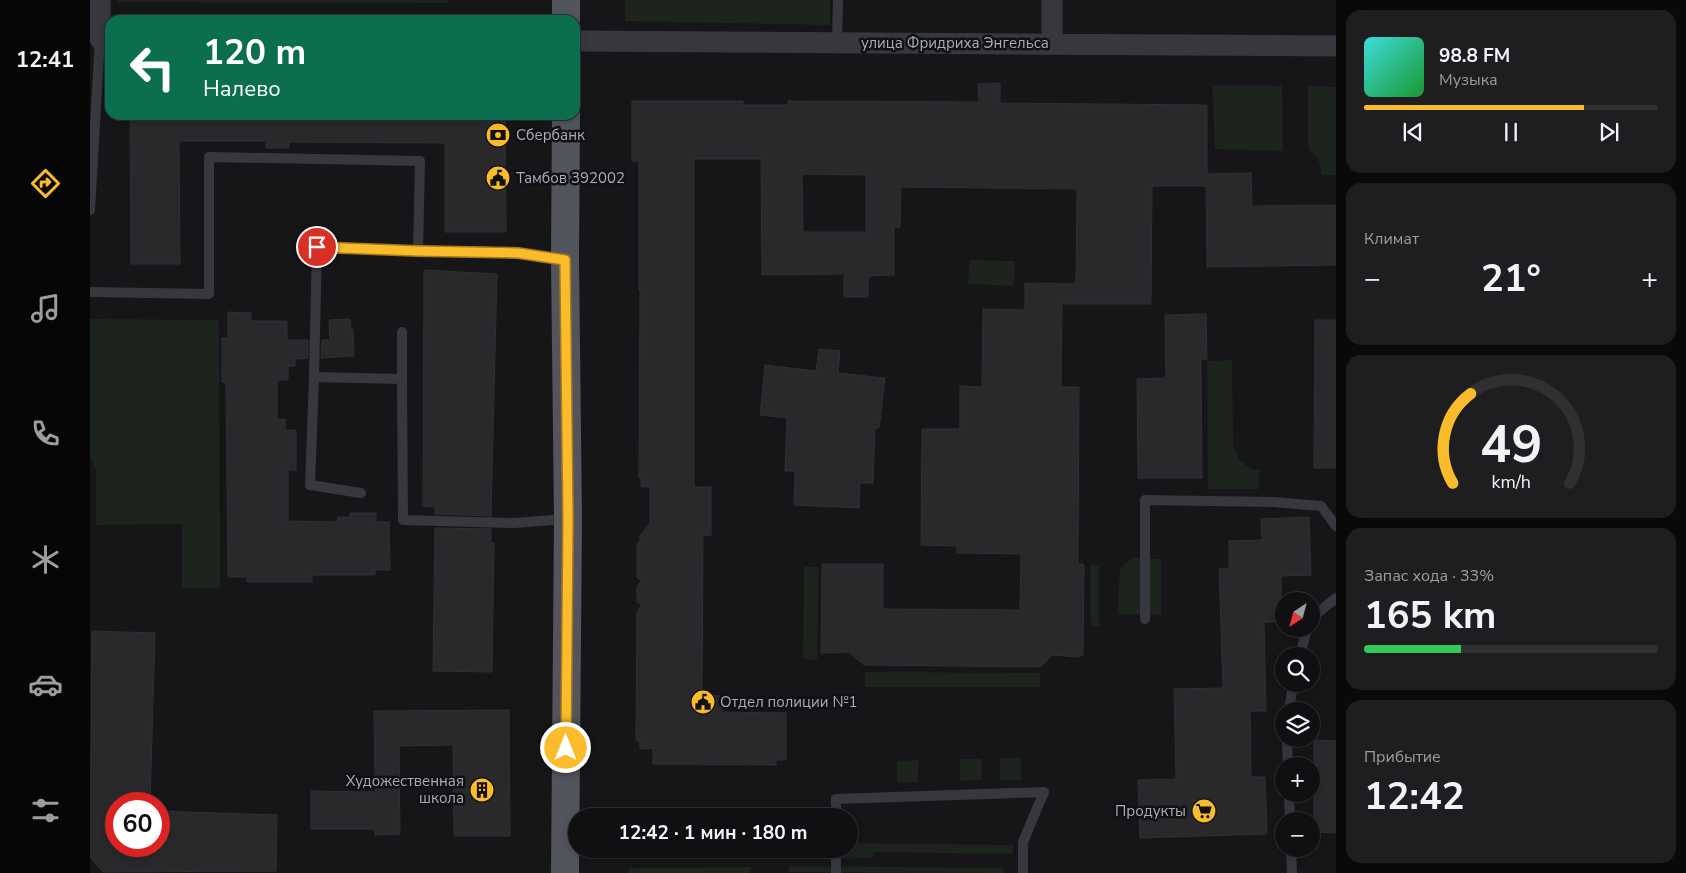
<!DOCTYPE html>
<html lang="ru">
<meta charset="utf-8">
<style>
:root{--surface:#101012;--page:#1e1e20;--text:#f1f3f6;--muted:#9c9d9f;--line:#303032;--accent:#fbbc2b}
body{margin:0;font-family:"Nunito Sans",sans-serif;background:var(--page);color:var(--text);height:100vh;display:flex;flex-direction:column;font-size:19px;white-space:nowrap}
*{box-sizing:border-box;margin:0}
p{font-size:16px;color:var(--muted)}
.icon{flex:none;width:28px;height:28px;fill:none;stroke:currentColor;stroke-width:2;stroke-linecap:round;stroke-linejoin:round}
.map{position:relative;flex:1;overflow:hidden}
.panel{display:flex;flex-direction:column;gap:10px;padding:10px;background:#09090a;width:350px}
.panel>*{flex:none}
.guide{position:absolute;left:15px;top:15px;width:475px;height:105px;border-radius:15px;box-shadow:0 2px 8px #0003,0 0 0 1px var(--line);background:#0b6e4f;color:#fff;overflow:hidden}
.needle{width:32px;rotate:216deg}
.tools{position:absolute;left:1185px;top:592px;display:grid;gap:10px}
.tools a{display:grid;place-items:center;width:45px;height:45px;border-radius:50%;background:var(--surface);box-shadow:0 2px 8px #0003,0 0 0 1px var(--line);font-size:25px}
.speed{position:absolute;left:15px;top:792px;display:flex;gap:10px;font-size:25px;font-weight:700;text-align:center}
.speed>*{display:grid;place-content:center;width:65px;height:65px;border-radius:50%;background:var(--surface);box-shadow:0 2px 8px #0003,0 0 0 1px var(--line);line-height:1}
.speed .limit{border:8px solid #d22;background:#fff;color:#111}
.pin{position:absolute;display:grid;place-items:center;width:42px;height:42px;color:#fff;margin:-21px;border:2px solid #fff;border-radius:50%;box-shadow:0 1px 5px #0007}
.me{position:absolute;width:55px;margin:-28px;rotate:0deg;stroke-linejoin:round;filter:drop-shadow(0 0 4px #0008)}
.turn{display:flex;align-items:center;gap:18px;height:105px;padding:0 15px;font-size:22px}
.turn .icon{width:65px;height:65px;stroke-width:2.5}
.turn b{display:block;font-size:35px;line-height:42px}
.big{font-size:38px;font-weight:700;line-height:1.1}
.panel .card{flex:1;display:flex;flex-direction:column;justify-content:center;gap:8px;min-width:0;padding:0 18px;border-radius:15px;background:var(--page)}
.panel .dial{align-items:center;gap:0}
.dial svg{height:130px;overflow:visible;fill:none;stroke:var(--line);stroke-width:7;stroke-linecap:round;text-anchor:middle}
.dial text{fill:var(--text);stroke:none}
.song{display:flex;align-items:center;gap:15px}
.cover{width:60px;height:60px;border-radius:8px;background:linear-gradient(135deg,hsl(180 70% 55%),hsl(130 70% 35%))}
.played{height:5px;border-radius:2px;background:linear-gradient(90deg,var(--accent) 75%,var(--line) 75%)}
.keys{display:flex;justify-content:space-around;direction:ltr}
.heat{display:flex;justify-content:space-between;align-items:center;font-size:28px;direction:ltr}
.charge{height:8px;border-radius:4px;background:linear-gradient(90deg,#34c759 33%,var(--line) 0)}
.trip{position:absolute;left:478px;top:808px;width:290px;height:50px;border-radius:25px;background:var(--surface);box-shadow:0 2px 8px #0003,0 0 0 1px var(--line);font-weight:700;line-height:50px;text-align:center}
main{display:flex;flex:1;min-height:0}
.dock{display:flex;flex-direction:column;width:90px;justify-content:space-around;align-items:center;background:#060607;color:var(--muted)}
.dock .icon{width:35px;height:35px}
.dock .selected{color:var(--accent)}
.dock b{font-size:22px;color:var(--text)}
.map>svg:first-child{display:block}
.green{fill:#1c241d}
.building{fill:#29292c;stroke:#303034;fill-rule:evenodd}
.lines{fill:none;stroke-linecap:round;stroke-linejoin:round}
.service{stroke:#37383e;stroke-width:10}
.minor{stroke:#37383e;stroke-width:21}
.primary{stroke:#53555d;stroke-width:28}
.route-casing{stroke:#a37a1c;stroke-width:12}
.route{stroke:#fbbc2b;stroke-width:9}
.labels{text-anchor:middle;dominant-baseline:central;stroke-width:5;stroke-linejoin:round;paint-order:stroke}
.street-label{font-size:15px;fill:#a7acb9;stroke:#111113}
.poi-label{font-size:15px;fill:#a7acb9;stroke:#111113;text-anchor:start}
</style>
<main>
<nav class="dock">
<b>12:41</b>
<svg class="icon selected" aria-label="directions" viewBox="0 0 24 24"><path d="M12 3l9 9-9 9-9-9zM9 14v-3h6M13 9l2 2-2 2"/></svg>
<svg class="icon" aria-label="music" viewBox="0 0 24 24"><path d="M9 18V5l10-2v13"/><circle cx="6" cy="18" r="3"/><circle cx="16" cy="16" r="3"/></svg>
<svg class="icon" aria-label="phone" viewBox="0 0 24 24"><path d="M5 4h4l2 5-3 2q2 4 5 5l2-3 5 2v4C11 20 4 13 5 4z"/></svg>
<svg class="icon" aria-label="climate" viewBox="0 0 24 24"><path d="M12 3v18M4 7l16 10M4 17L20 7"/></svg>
<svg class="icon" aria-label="car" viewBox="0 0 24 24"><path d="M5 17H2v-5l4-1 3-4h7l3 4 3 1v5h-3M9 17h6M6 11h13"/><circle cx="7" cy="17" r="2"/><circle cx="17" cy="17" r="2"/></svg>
<svg class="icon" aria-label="filters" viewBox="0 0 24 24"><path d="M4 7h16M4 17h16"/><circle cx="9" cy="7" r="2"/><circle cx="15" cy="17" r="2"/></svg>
</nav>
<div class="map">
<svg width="1246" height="873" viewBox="0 0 1246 873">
<rect width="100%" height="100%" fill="#161618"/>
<!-- green -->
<path class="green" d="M28,0h330v3l-330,-1z
M535,0h205v25l-205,-4z
M1122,85l70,1 1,65 -68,-2z
M1218,86l28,1v88h-14l-4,-17 -10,-9z
M879,260l46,1 -1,25 -46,-2z
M0,319l129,1 1,268h-38v-64l-86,1v-55l-6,-14z
M1142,360l1,86 7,15 13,9h6v19h-51l-1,-128z
M1043,558l28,1v56l-43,-1 2,-46z
M1002,564l7,2v60h-6l-2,-2 -1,-57z
M714,567h15l-2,93 -14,-1z
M775,672l175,1v14h-175z
M910,758h21v22h-21z
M870,759h21l1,21 -22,1z
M828,760v22h-21v-21z
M759,843l165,2 -2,9 -138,-2 -1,6 -65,1 -3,-3 -1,-4 4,-3h41z
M531,849h77v8l-78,-1z
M617,849h52v8h-52z
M699,866l214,2v5l-215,-1z
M663,867l-4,6h-120v-5z"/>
<!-- building -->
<path class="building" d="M910,83v20l207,2v69l44,-1 1,33 84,-1v60l-129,2 -1,-81h-54l-1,118h-89l-1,83h18l-1,176 6,2 -1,90h-4v2l-27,-2 -11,12 -177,-2 -15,-13 -28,1 1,-89h61v45l137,1 1,-56 -64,-1v-7l-36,-1 1,-116h38v-43l22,1 1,-78 42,1v-27l51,1 1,-95 -176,-2 -1,40h-6v48l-26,1v21h-24v-23l-82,1 -1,-116h-67v328h17v49l-8,-1 -1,161h19l1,16 64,1v47h-10v5l-123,-1v-16l-13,1v-7l-4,-2 1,-128 5,-7 -5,-3v-15l4,-6 -4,-4v-33l4,-5 -2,-2 11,-14v-36h-9v-9h-2l1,-188h-1v-129h-7v-60h111v4h45v-4l191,1 -1,-18zM712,174l64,1v57h-63z
M40,115h375l1,117h-61v-89l-156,-1v6h-23v-7h-87l1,123h-49z
M334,270l73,4 -6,242 -56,-2v-7l-12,-1z
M138,312l23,1v8h36v19h21v18l-13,1v7h-7v14h-11v40l8,-1v11h11v40h-8v51l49,1 1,-5h12v-4h26v9h13l1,48h-15v5h-63v7h-65v-5h-19l-2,-194 -4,-1v-44h6z
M1116,314l1,45h-6l1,119h-64l-1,-99 29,-1 -1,-63z
M260,319l1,10h2l1,27 -33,2 1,-18h8l-1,-20z
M1225,320h21v148h-22z
M729,349l21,2 -2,22 47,5 -6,50h-4l-2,55h-13l-1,25 -65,-3 1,-34h-10l2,-53 -27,-3 5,-50 51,6z
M1219,517l2,58 -30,1 1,46h-18l2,89h-16l1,66h14l2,57 -127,4 -2,-58 38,-1 -2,-90 49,-1 -4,-119h10v-28l33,-1 -1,-21z
M345,528l56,1v14h3l-2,129 -59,-1z
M2,631l63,2 -5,171h-34v42h43v-35l118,4 -1,56 -173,1 -13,-15z
M419,710l1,126h-56l-1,-91 -54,1 1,88 -25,1v-6h-64v-38l64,1 -1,-81z
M1224,740l22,1v92l-22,-1z"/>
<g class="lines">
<!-- service -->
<path class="service" d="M747,42l1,-42
M0,210l10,-171
M0,292l119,2v-137l211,4 -2,90
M224,377l3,-130 101,4 99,2 47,7
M312,379v-47
M271,493l-51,-8 4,-108 88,2 1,141 111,3 52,-4
M1221,618l25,-20
M1055,619v-119l129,2 47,4 15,20
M1210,656l7,-27
M1199,711l4,-27
M1197,739l1,27
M1199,794l1,27
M746,816v-17l208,-7 -21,50v31
M1201,849l1,24
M746,873v-24"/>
<!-- minor -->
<path class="minor" d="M962,0v44
M10,39v-39
M485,41l761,5"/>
<!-- primary -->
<path class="primary" d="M476,0v20
M475,873l3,-354 -3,-259 1,-145"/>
</g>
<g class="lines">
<defs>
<path id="route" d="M227,247l101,4 100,2 47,7 3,259 -2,229"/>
</defs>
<!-- route casing -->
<use href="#route" class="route-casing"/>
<!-- route -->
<use href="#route" class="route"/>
</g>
<!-- icons -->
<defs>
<symbol id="bank-disc" viewBox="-11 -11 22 22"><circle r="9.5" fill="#fbbc2b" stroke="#111113"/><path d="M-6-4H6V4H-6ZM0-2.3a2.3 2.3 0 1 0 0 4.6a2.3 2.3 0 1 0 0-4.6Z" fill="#111"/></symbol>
<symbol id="civic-disc" viewBox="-11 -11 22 22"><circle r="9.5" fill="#fbbc2b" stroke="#111113"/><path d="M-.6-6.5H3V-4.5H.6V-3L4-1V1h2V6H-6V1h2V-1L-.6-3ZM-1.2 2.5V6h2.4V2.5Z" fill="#111"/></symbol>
<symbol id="building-disc" viewBox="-11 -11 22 22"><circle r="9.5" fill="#fbbc2b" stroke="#111113"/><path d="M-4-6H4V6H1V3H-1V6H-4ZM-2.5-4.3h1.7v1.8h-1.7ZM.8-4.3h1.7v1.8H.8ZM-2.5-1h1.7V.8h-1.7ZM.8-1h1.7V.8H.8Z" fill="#111"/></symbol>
<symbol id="supermarket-disc" viewBox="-11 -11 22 22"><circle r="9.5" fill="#fbbc2b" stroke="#111113"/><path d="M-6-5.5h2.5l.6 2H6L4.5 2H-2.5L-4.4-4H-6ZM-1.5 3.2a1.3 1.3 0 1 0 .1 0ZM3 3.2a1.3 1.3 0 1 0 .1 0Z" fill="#111"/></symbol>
</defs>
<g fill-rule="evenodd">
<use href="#bank-disc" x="394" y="121" width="28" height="28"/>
<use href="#civic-disc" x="394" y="164" width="28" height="28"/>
<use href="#civic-disc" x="599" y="688" width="28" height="28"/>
<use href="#building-disc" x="378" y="776" width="28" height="28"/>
<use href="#supermarket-disc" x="1100" y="797" width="28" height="28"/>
</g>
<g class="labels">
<!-- street labels -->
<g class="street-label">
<text x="865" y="43">улица Фридриха Энгельса</text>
</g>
<!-- poi labels -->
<g class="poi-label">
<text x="426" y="135">Сбербанк</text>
<text x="426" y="178">Тамбов 392002</text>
<text x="630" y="702">Отдел полиции №1</text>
<text x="374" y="781" text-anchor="end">Художественная<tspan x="374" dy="17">школа</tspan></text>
<text x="1096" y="811" text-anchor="end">Продукты</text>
</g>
</g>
</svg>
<div class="tools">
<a><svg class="needle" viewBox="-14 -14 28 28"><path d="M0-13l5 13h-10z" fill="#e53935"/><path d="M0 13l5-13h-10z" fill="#9c9d9f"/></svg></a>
<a><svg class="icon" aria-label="search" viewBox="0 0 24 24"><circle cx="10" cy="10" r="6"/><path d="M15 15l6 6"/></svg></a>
<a><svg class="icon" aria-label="layers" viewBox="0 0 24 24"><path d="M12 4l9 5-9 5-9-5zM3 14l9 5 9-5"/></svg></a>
<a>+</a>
<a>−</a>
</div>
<div class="speed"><div class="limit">60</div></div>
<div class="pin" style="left:227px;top:247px;background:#d93025"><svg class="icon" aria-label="arrive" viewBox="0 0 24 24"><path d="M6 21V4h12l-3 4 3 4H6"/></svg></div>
<svg class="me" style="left:476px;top:748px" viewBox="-20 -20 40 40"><circle r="17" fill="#fbbc2b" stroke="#fff" stroke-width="3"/><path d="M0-11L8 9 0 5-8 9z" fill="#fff"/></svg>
<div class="trip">12:42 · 1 мин · 180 m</div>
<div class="guide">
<div class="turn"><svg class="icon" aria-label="left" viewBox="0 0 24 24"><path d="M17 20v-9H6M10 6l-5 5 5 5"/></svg><div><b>120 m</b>Налево</div></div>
</div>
</div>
<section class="panel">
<div class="card">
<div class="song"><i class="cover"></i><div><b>98.8 FM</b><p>Музыка</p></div></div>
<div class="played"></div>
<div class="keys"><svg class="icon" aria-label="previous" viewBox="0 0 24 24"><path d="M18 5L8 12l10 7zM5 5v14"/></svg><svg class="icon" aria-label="pause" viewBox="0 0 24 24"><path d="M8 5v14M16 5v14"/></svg><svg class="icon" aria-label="next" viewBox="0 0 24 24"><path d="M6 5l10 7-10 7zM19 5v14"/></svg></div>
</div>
<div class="card"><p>Климат</p>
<div class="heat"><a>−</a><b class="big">21°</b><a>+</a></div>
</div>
<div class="card dial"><svg viewBox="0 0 100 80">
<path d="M14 69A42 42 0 1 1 86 69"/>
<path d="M14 69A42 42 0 0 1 25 14" stroke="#fbbc2b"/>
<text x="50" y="56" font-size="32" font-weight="700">49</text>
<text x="50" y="72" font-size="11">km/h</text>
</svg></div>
<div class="card"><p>Запас хода · 33%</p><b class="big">165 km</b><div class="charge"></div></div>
<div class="card"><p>Прибытие</p><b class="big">12:42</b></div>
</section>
</main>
